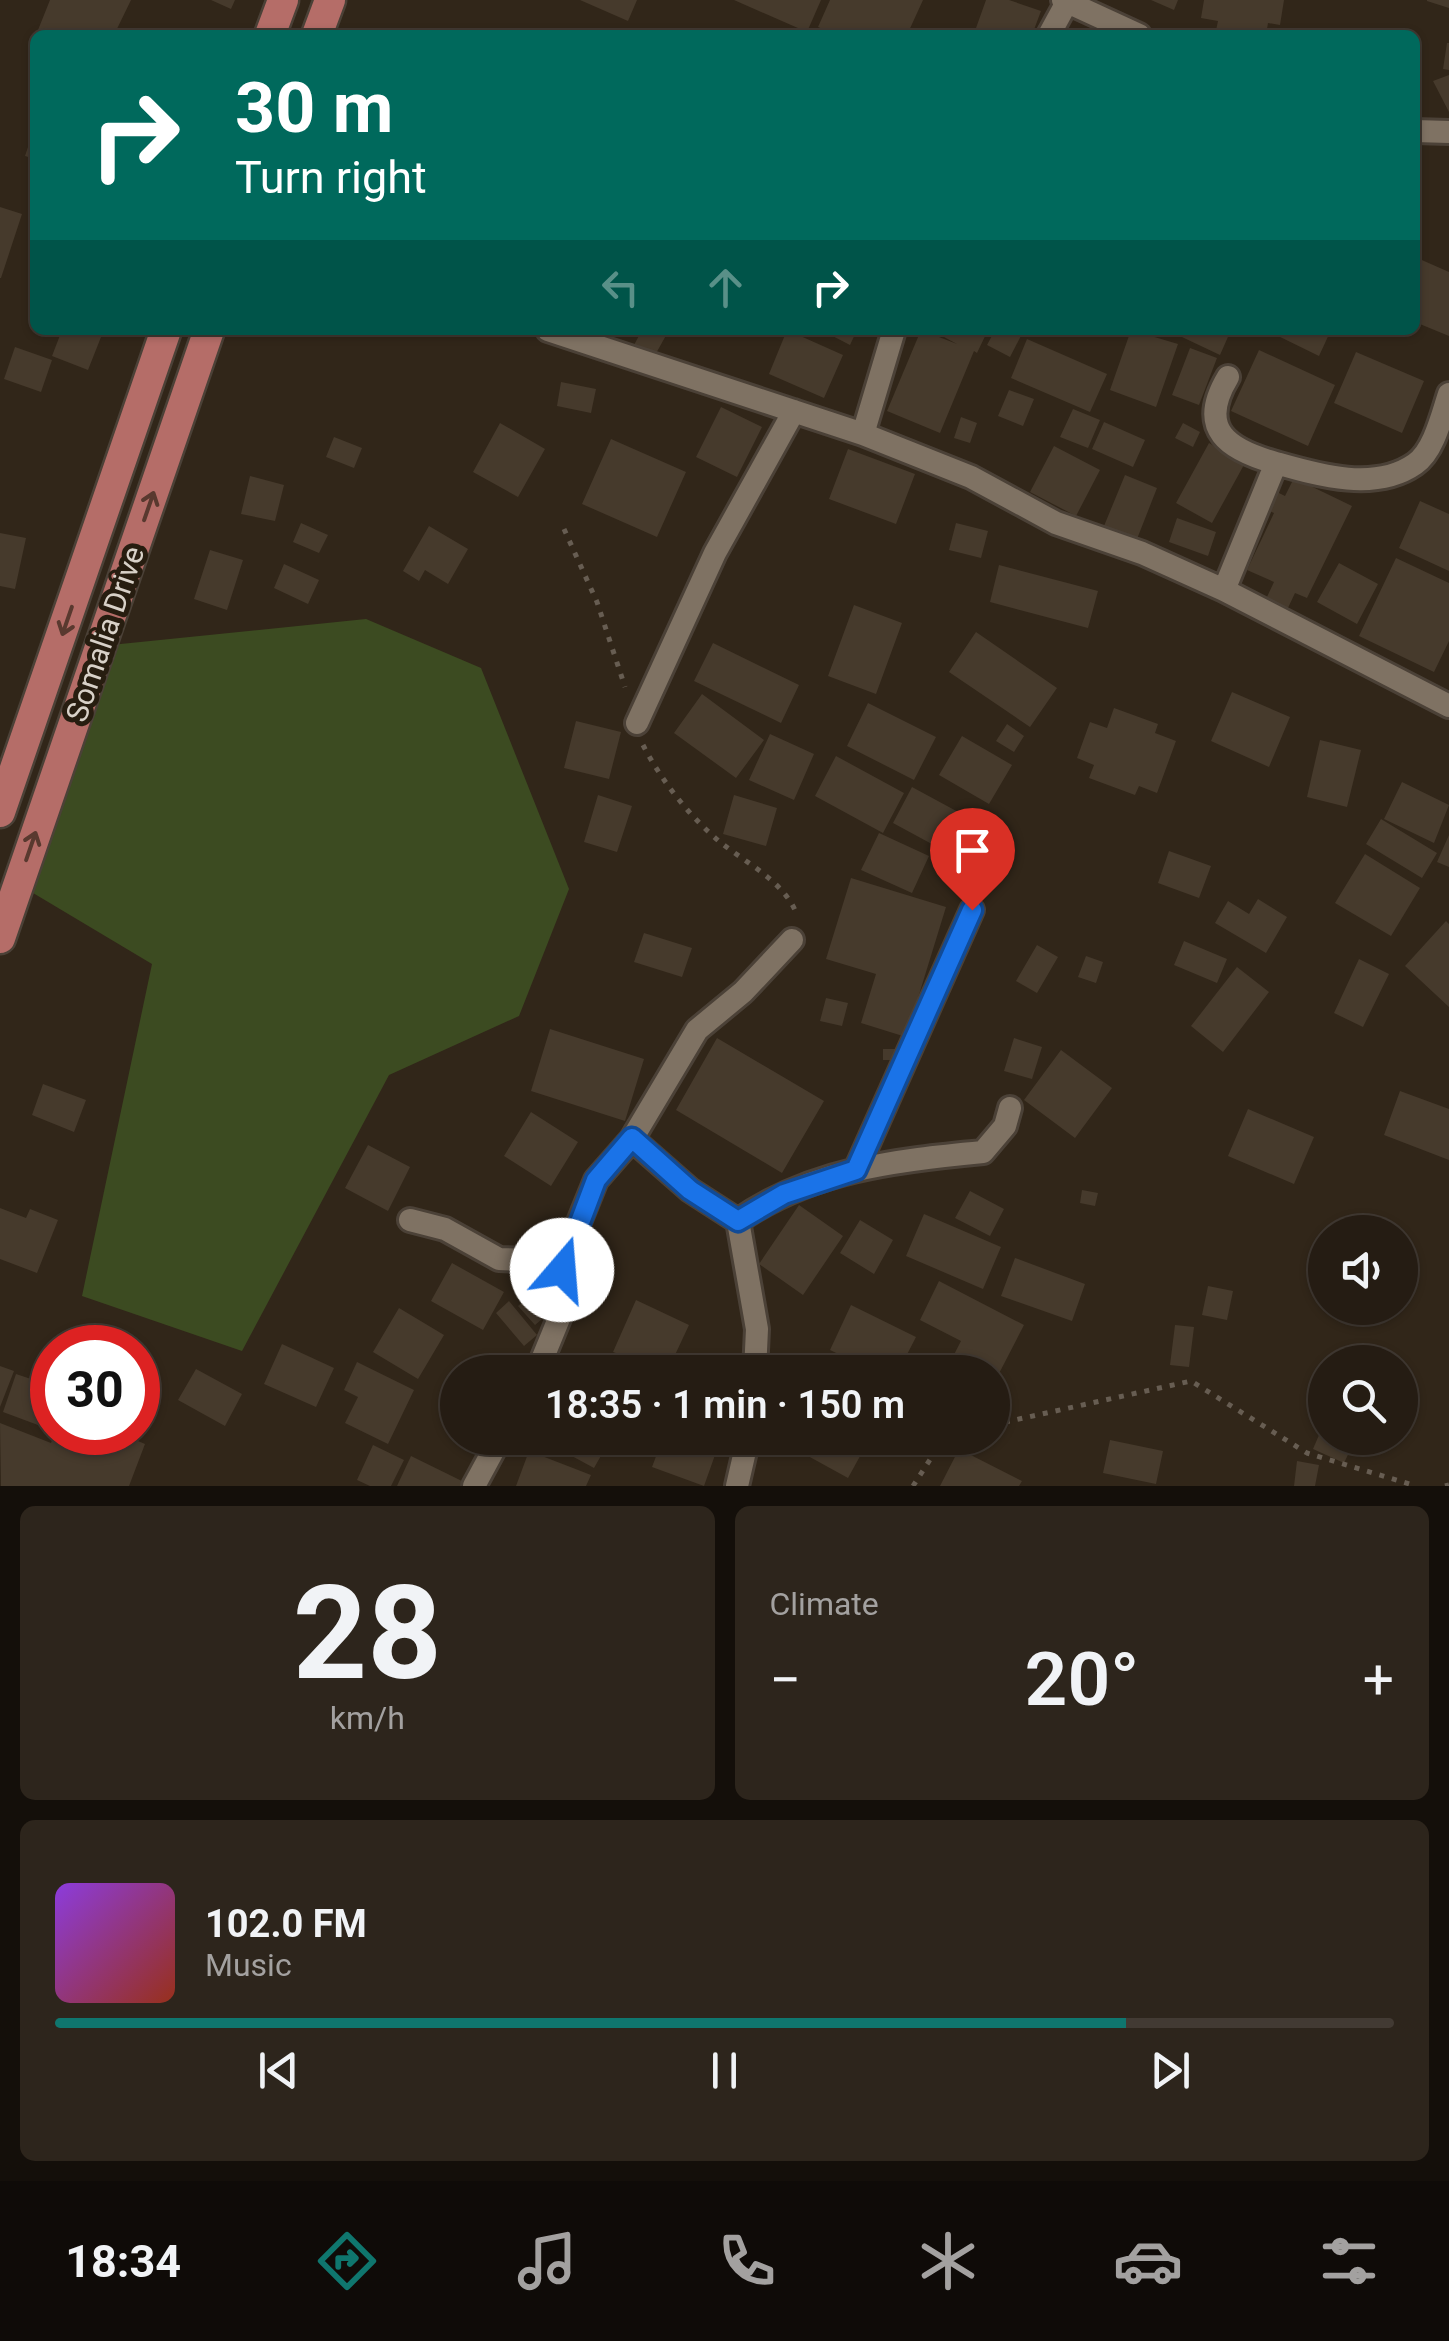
<!DOCTYPE html>
<meta charset="utf-8">
<style>
:root{--surface:#251c13;--page:#2d251c;--text:#f1f3f6;--muted:#a3a1a0;--line:#423a33;--accent:#0f766e}
body{margin:0;font-family:Roboto,sans-serif;background:var(--page);color:var(--text);height:100vh;display:flex;flex-direction:column;font-size:38px;white-space:nowrap}
*{box-sizing:border-box;margin:0}
p{font-size:32px;color:var(--muted)}
.icon{flex:none;width:55px;height:55px;fill:none;stroke:currentColor;stroke-width:2;stroke-linecap:round;stroke-linejoin:round}
.map{position:relative;height:1486px;overflow:hidden}
.panel{display:flex;flex-direction:column;gap:20px;padding:20px;background:#140f0a;flex:1}
.panel>*{flex:none}
.top-card{position:absolute;left:30px;top:30px;width:1390px;height:305px;border-radius:15px;box-shadow:0 2px 8px #0004,0 0 0 2px var(--line);background:#00695c;color:#fff;overflow:hidden}
.fabs{position:absolute;left:1308px;top:1215px;display:grid;gap:20px}
.fabs a{display:grid;place-items:center;width:110px;height:110px;border-radius:50%;background:var(--surface);box-shadow:0 2px 8px #0004,0 0 0 2px var(--line);font-size:50px}
.speed{position:absolute;left:30px;top:1325px;display:flex;gap:20px;font-size:50px;font-weight:700;text-align:center}
.speed>*{display:grid;place-content:center;width:130px;height:130px;border-radius:50%;background:var(--surface);box-shadow:0 2px 8px #0004,0 0 0 2px var(--line);line-height:1}
.speed .limit{border:15px solid #d22;background:#fff;color:#111}
.pin{position:absolute;display:grid;place-items:center;width:85px;height:85px;color:#fff;margin:-102px -42px;border-radius:50% 50% 50% 0;rotate:-45deg;box-shadow:0 0 10px #0007}
.pin .icon{rotate:45deg}
.me{position:absolute;width:110px;margin:-55px;rotate:18deg;stroke-linejoin:round;filter:drop-shadow(0 0 8px #0008)}
.turn{display:flex;align-items:center;gap:35px;height:210px;padding:0 40px;font-size:45px}
.turn .icon{width:130px;height:130px;stroke-width:2.5}
.turn b{display:block;font-size:70px;line-height:85px}
.lanes{display:flex;align-items:center;height:95px;padding:0 40px;background:#0003;justify-content:center;gap:50px;direction:ltr}
.lanes .off{opacity:.35}
.big{font-size:75px;font-weight:600;line-height:1.1}
.panel .card{flex:1;display:flex;flex-direction:column;justify-content:center;gap:15px;min-width:0;padding:0 35px;border-radius:15px;background:var(--page)}
.panel .dial{align-items:center;gap:0}
.dial b{font-size:130px;line-height:1}
.song{display:flex;align-items:center;gap:30px}
.cover{width:120px;height:120px;border-radius:15px;background:linear-gradient(135deg,hsl(270 70% 55%),hsl(10 70% 35%))}
.played{height:10px;border-radius:5px;background:linear-gradient(90deg,var(--accent) 80%,var(--line) 80%)}
.keys{display:flex;justify-content:space-around;direction:ltr}
.heat{display:flex;justify-content:space-between;align-items:center;font-size:55px;direction:ltr}
.panel .tiles{flex:1;display:grid;gap:20px;grid-template-columns:1fr 1fr}
.card:last-child{grid-column:span 2}
.trip{position:absolute;left:440px;top:1355px;width:570px;height:100px;border-radius:50px;background:var(--surface);box-shadow:0 2px 8px #0004,0 0 0 2px var(--line);font-weight:600;line-height:100px;text-align:center}
.tabs{display:flex;height:160px;justify-content:space-around;align-items:center;background:#0f0b08;color:var(--muted)}
.tabs .icon{width:70px;height:70px}
.tabs .on{color:var(--accent)}
.tabs b{font-size:45px;color:var(--text)}
.map>svg:first-child{display:block}
.green{fill:#3c4b21}
.building{fill:#463a2c}
.lines{fill:none;stroke-linecap:round;stroke-linejoin:round}
.street-casing{stroke:#4b4137;stroke-width:28}
.primary-casing{stroke:#4b4137;stroke-width:35}
.path{stroke:#675d52;stroke-width:5;stroke-dasharray:5 8;stroke-linecap:butt}
.street{stroke:#7f7263;stroke-width:22}
.primary{stroke:#b56d68;stroke-width:30}
.oneway{stroke:#59392f}
.route-casing{stroke:#114b97;stroke-width:25}
.route{stroke:#1a73e8;stroke-width:18}
.labels{text-anchor:middle;dominant-baseline:central;stroke-width:10;stroke-linejoin:round;paint-order:stroke}
.street-label{font-size:30px;fill:#d8d1c8;stroke:#271d10}
</style>
<div class="map">
<svg width="1449" height="1486" viewBox="0 0 1449 1486">
<rect width="100%" height="100%" fill="#312619"/>
<!-- green -->
<path class="green" d="M366,619l115,49 88,221 -50,127 -130,59 -147,276 -160,-55 70,-332 -134,-80 83,-238z"/>
<!-- building -->
<path class="building" d="M50,0h81l-17,35h-78z
M211,0h24l-4,9z
M580,0h57l-9,21z
M734,0h87l-14,32z
M830,0h93l-16,35h-71l-18,-8z
M986,0h23l32,11 -9,24h-35l-21,-7z
M1151,0h27l-4,10z
M1204,0h80l-4,25 -12,-2 -2,12h-51l3,-14 -17,-3z
M1427,0h22v8l-22,-7z
M1447,43h2v27l-6,-1z
M1449,75v37l-16,-31z
M35,126v33l-10,-3z
M0,207l22,7 -21,64h-1z
M1415,257l34,15v64l-34,-14z
M62,330l41,2 -15,38 -36,-14z
M642,330h27l-15,27 -20,-12z
M787,330l56,25 -19,43 -55,-24z
M821,330h36l-7,15z
M921,330l36,14 -26,-14h57l-11,23 -3,-2 -34,82 -53,-22z
M995,330h29l-14,27 -23,-12z
M1131,330l47,14 -22,63 -46,-17z
M1185,330h46l-11,25 -38,-18z
M1266,330h65l-12,26z
M1027,339l80,35 -17,38 -79,-34z
M15,347l37,13 -11,32 -37,-13z
M1190,348l27,10 -18,47 -27,-10z
M1259,350l76,35 -27,61 -77,-35z
M1356,352l68,29 -22,52 -68,-30z
M561,382l35,7 -5,24 -34,-7z
M1009,390l25,9 -11,27 -25,-10z
M721,407l41,20 -25,50 -41,-20z
M1073,409l27,11 -12,28 -28,-11z
M961,417l16,6 -7,20 -16,-5z
M1104,422l41,18 -12,27 -41,-18z
M500,423l45,26 -27,48 -45,-25z
M1183,423l17,9 -7,15 -18,-9z
M334,437l28,11 -8,20 -28,-11z
M611,439l75,33 -29,65 -75,-33z
M1209,443l36,20 -33,60 -36,-20z
M1054,446l46,24 -24,46 -46,-24z
M848,449l67,25 -19,50 -67,-25z
M1125,475l32,13 -20,51 -33,-13z
M250,476l34,9 -9,36 -34,-7z
M1294,478l58,28 -45,92 -12,-5 -8,17 -21,-11 8,-17 -27,-12 27,-57 -12,-5 9,-19 14,7z
M1420,501l29,13v57l-50,-23z
M1177,518l39,14 -8,24 -39,-14z
M301,523l27,12 -9,18 -26,-11z
M956,523l32,8 -7,27 -32,-8z
M429,526l39,23 -20,35 -23,-14 -6,11 -16,-10z
M0,533l26,5 -11,51 -15,-3z
M210,550l33,10 -16,50 -33,-11z
M1396,558l53,25v58l-15,31 -75,-36z
M1339,563l39,21 -21,40 -40,-22z
M284,564l35,16 -11,24 -34,-16z
M999,565l99,26 -10,37 -98,-26z
M854,605l48,18 -26,71 -48,-18z
M976,632l81,56 -27,39 -81,-55z
M713,643l86,42 -18,38 -87,-42z
M1232,692l58,25 -21,50 -58,-26z
M702,694l62,46 -28,38 -62,-45z
M868,703l68,34 -22,43 -67,-34z
M1114,708l44,16 -3,9 21,8 -19,52 -18,-7 -4,9 -46,-17 5,-13 -17,-7 13,-36 17,6z
M576,721l45,11 -12,47 -45,-11z
M1007,724l17,12 -10,16 -18,-11z
M770,734l44,20 -20,46 -45,-20z
M962,736l50,29 -23,39 -50,-29z
M1320,740l41,10 -14,57 -40,-10z
M836,756l68,37 -21,40 -68,-37z
M1402,782l47,23 -15,38 -50,-24z
M912,787l72,39 -19,36 -72,-39z
M598,795l34,11 -15,46 -33,-10z
M734,795l43,13 -11,38 -43,-12z
M1381,819l56,34 -15,25 -56,-34z
M879,833l50,23 -17,37 -51,-23z
M1449,835v32l-12,-5z
M1169,851l42,15 -12,32 -41,-15z
M1365,854l55,34 -29,48 -56,-33z
M851,878l95,29 -40,130 -45,-14 15,-49 -50,-15z
M1258,899l29,18 -21,36 -51,-30 13,-22 21,13z
M1446,921l3,3v83l-44,-41z
M644,933l48,15 -10,29 -48,-15z
M1184,941l43,18 -10,24 -43,-18z
M1037,945l21,12 -21,36 -21,-12z
M1086,956l17,6 -7,21 -18,-6z
M1359,959l30,15 -26,53 -29,-14z
M1237,967l32,25 -46,60 -32,-26z
M826,998l22,5 -6,23 -22,-5z
M550,1029l94,30 -19,62 -94,-30z
M717,1038l107,63 -42,72 -106,-63z
M1014,1038l28,9 -10,32 -28,-8z
M883,1049h18v11h-18z
M1061,1050l51,38 -37,50 -51,-38z
M43,1084l43,16 -12,32 -42,-17z
M1400,1091l49,18v51l-65,-25z
M1248,1109l66,28 -20,47 -66,-28z
M531,1112l47,30 -27,44 -47,-30z
M368,1145l42,22 -22,44 -43,-23z
M1082,1190l16,3 -3,13 -15,-3z
M970,1191l34,18 -14,27 -35,-18z
M799,1205l44,31 -40,59 -44,-31z
M0,1208l26,10 4,-9 28,11 -21,53 -37,-14z
M924,1214l77,33 -18,42 -77,-33z
M860,1220l33,20 -19,34 -34,-21z
M1015,1258l70,26 -13,37 -71,-25z
M452,1263l52,29 -21,38 -52,-29z
M939,1281l85,44 -32,62v-15h-47l16,-31 -41,-21z
M1208,1286l25,5 -6,29 -25,-5z
M531,1295l17,19 -13,11 -17,-19z
M636,1300l53,25 -22,47 -54,-20z
M509,1301l28,34 -13,11 -28,-33z
M851,1305l65,32 -18,35h-22l-46,-22z
M399,1308l45,27 -26,44 -45,-27z
M1175,1325l19,2 -5,40 -19,-2z
M282,1344l52,24 -18,39 -52,-23z
M357,1362l57,28 -26,54 -43,-21 13,-26 -14,-7z
M0,1366l14,5 -14,36z
M196,1369l46,25 -17,32 -47,-26z
M16,1374l36,12 -6,42 -43,-16z
M1325,1421v17h31l-12,25 -31,-14z
M0,1423l51,20 4,-11h62l28,12 -16,42h-128z
M565,1438h46l-17,30 -35,-19z
M663,1438l57,3 -16,45 -52,-19z
M792,1438h78l-22,40 -60,-33z
M1110,1440l53,11 -7,33 -53,-11z
M373,1445l31,15 -13,26h-21l-13,-6z
M959,1449l63,32 -3,5h-79z
M529,1451l62,24 -5,11h-70z
M411,1456l55,27 -1,3h-68z
M1297,1461l22,4 -4,21h-21z"/>
<g class="lines">
<defs>
<path id="street" d="M1063,0l76,35
M1049,35l18,-33
M1415,131l34,1
M548,330l315,104 108,43 85,46 86,30 82,37 225,116
M863,434l31,-104
M1276,463c42,12 99,29 139,1 19,-13 27,-49 34,-70
M1224,590l52,-127c-47,-13 -80,-33 -48,-86
M637,723l78,-170 79,-142
M856,1170l116,-260
M410,1220l35,9 54,30 29,1 43,-18 25,-62 36,-41
M738,1221c72,-51 159,-61 245,-69l22,-26 5,-18
M537,1372l23,-56 2,-46 9,-28
M755,1372l2,-43 -19,-108 -48,-31 -58,-51 65,-109 46,-38 49,-52
M474,1486l26,-48
M737,1486l11,-48"/>
<path id="primary" d="M270,35l13,-35
M317,35l13,-35
M0,812l166,-482
M0,938l209,-608"/>
</defs>
<!-- street casing -->
<use href="#street" class="street-casing"/>
<!-- primary casing -->
<use href="#primary" class="primary-casing"/>
<!-- path -->
<path class="path" d="M564,529l33,73 28,85
M643,745c18,35 46,71 77,97 26,21 65,40 77,73
M992,1425l199,-44 116,72 109,33
M913,1486l31,-48
M1445,1486l4,-1"/>
<!-- street -->
<use href="#street" class="street"/>
<!-- primary -->
<use href="#primary" class="primary"/>
</g>
<!-- one-way arrows -->
<defs><path id="oneway-shaft" d="M-6 0H5M1.5-3L5.5 0L1.5 3" fill="none" stroke-width="1.6" stroke-linecap="round" stroke-linejoin="round" transform="scale(2.5)"/></defs>
<g class="oneway">
<use href="#oneway-shaft" transform="translate(149 506) rotate(-71)"/>
<use href="#oneway-shaft" transform="translate(67 621) rotate(109)"/>
<use href="#oneway-shaft" transform="translate(31 846) rotate(-71)"/>
</g>
<g class="lines">
<defs>
<path id="route" d="M562,1270l34,-90 36,-42 58,52 48,31 46,-27 72,-24 116,-260"/>
</defs>
<!-- route casing -->
<use href="#route" class="route-casing"/>
<!-- route -->
<use href="#route" class="route"/>
</g>
<g class="labels">
<!-- street labels -->
<g class="street-label">
<text transform="translate(105 634) rotate(-71)">Somalia Drive</text>
</g>
</g>
</svg>
<div class="fabs">
<a><svg class="icon" aria-label="sound" viewBox="0 0 24 24"><path d="M4 9h4l5-4v14l-5-4H4zM17 9q2 3 0 6"/></svg></a>
<a><svg class="icon" aria-label="search" viewBox="0 0 24 24"><circle cx="10" cy="10" r="6"/><path d="M15 15l6 6"/></svg></a>
</div>
<div class="speed"><div class="limit">30</div></div>
<div class="pin" style="left:972px;top:910px;background:#d93025"><svg class="icon" aria-label="arrive" viewBox="0 0 24 24"><path d="M6 21V4h12l-3 4 3 4H6"/></svg></div>
<svg class="me" style="left:562px;top:1270px" viewBox="-20 -20 40 40"><circle r="19" fill="#fff"/><path d="M0-13L10 11 0 6-10 11z" fill="#1a73e8"/></svg>
<div class="trip">18:35 · 1 min · 150 m</div>
<div class="top-card">
<div class="turn"><svg class="icon" aria-label="right" viewBox="0 0 24 24"><path d="M7 20v-9h11M14 6l5 5-5 5"/></svg><div><b>30 m</b>Turn right</div></div>
<div class="lanes"><svg class="icon off" aria-label="left" viewBox="0 0 24 24"><path d="M17 20v-9H6M10 6l-5 5 5 5"/></svg><svg class="icon off" aria-label="ahead" viewBox="0 0 24 24"><path d="M12 20V5M6 11l6-6 6 6"/></svg><svg class="icon" aria-label="right" viewBox="0 0 24 24"><path d="M7 20v-9h11M14 6l5 5-5 5"/></svg></div>
</div>
</div>
<section class="panel">
<div class="tiles">
<div class="card dial"><b>28</b><p>km/h</p></div>
<div class="card"><p>Climate</p>
<div class="heat"><a>−</a><b class="big">20°</b><a>+</a></div>
</div>
<div class="card">
<div class="song"><i class="cover"></i><div><b>102.0 FM</b><p>Music</p></div></div>
<div class="played"></div>
<div class="keys"><svg class="icon" aria-label="previous" viewBox="0 0 24 24"><path d="M18 5L8 12l10 7zM5 5v14"/></svg><svg class="icon" aria-label="pause" viewBox="0 0 24 24"><path d="M8 5v14M16 5v14"/></svg><svg class="icon" aria-label="next" viewBox="0 0 24 24"><path d="M6 5l10 7-10 7zM19 5v14"/></svg></div>
</div>
</div>
</section>
<nav class="tabs">
<b>18:34</b>
<svg class="icon on" aria-label="directions" viewBox="0 0 24 24"><path d="M12 3l9 9-9 9-9-9zM9 14v-3h6M13 9l2 2-2 2"/></svg>
<svg class="icon" aria-label="music" viewBox="0 0 24 24"><path d="M9 18V5l10-2v13"/><circle cx="6" cy="18" r="3"/><circle cx="16" cy="16" r="3"/></svg>
<svg class="icon" aria-label="phone" viewBox="0 0 24 24"><path d="M5 4h4l2 5-3 2q2 4 5 5l2-3 5 2v4C11 20 4 13 5 4z"/></svg>
<svg class="icon" aria-label="climate" viewBox="0 0 24 24"><path d="M12 3v18M4 7l16 10M4 17L20 7"/></svg>
<svg class="icon" aria-label="car" viewBox="0 0 24 24"><path d="M5 17H2v-5l4-1 3-4h7l3 4 3 1v5h-3M9 17h6M6 11h13"/><circle cx="7" cy="17" r="2"/><circle cx="17" cy="17" r="2"/></svg>
<svg class="icon" aria-label="filters" viewBox="0 0 24 24"><path d="M4 7h16M4 17h16"/><circle cx="9" cy="7" r="2"/><circle cx="15" cy="17" r="2"/></svg>
</nav>
